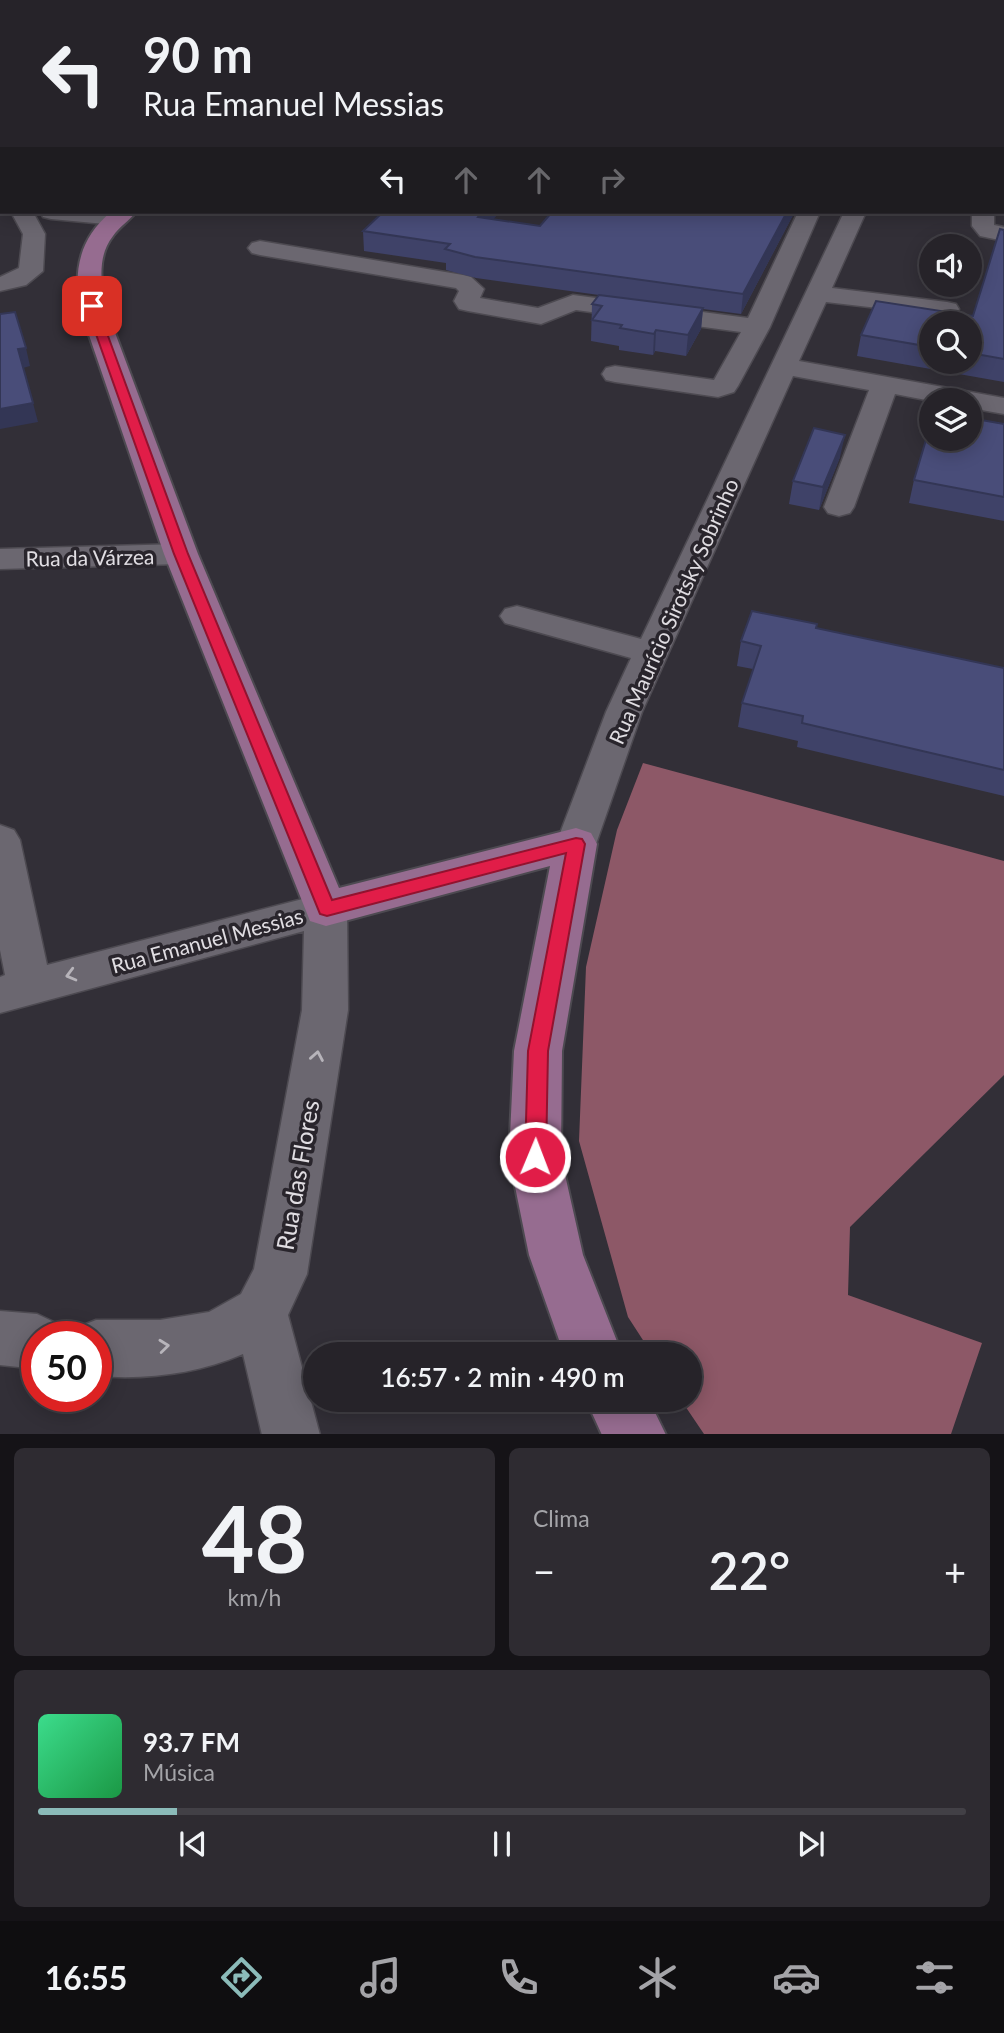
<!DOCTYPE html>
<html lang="pt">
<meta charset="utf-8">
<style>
:root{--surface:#262329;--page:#2e2b31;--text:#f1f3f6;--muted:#a4a4a8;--line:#424046;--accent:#8bbbb9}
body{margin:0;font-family:Lato,sans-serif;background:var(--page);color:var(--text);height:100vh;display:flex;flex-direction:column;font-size:26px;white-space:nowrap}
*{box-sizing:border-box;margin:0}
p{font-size:23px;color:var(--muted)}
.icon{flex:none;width:38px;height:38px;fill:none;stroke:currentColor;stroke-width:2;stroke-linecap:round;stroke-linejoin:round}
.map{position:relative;height:1434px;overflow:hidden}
.details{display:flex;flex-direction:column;gap:14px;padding:14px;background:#151317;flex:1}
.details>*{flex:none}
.banner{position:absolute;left:0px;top:0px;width:1004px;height:214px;box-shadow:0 4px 18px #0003,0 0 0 2px var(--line);background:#262329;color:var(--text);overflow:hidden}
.controls{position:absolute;left:919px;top:234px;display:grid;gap:14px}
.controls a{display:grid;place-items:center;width:63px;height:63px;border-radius:50%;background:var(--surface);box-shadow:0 4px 18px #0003,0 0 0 2px var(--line);font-size:35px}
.speed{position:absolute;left:21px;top:1321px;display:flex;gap:14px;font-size:35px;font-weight:700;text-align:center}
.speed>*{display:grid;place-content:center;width:91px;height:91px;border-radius:50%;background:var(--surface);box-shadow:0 4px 18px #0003,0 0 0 2px var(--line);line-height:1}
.speed .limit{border:10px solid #d22;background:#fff;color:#111}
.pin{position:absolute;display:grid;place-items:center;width:60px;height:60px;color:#fff;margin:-30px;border-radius:14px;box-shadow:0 4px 10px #0006}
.me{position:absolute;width:77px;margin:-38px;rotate:1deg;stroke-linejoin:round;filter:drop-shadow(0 0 5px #0008)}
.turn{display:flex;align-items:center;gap:24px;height:147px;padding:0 28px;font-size:32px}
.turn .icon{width:91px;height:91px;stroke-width:2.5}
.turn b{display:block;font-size:49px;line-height:60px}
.lanes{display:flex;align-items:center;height:66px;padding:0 28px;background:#0003;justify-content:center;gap:35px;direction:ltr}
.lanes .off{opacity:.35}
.big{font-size:52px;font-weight:600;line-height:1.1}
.details .tile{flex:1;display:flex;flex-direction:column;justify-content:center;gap:10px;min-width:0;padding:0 24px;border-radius:10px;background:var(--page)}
.details .dial{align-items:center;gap:0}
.dial b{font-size:91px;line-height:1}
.song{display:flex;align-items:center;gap:21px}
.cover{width:84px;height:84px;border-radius:10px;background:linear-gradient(135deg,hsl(150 70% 55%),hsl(140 70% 35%))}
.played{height:7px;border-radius:4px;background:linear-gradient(90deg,var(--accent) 15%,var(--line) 15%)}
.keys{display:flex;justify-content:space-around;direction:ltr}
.heat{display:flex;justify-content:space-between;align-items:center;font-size:38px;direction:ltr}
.details .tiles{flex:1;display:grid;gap:14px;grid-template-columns:1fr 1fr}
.tile:last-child{grid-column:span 2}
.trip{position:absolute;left:303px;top:1342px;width:399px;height:70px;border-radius:35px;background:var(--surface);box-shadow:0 4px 18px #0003,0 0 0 2px var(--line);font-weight:600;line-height:70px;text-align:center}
.menu{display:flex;height:112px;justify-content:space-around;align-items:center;background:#0f0e10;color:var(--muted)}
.menu .icon{width:49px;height:49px}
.menu .active{color:var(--accent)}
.menu b{font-size:32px;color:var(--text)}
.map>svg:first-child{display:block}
.forest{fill:#8d5867}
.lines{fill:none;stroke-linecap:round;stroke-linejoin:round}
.minor-casing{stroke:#4d4a51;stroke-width:3}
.major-casing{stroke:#4d4a51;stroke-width:4}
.minor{fill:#6b6770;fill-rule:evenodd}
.major{fill:#966c90;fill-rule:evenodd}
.wall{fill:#3f4268;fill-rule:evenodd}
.shaded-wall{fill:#333655}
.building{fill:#494d79;stroke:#333655;stroke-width:2}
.oneway{stroke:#b7b4ba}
.route{fill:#e11d48;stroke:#92132f;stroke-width:2}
.labels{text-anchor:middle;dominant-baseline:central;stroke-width:7;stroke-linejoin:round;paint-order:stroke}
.street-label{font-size:21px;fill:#e0dde2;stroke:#29252c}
.near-street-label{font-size:24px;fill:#e0dde2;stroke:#29252c}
</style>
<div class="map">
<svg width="1004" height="1435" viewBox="0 0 1004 1435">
<rect width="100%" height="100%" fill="#322f37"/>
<!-- forest -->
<path class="forest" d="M643,763l361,98v214l-154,152 -2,68 134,48 -31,91h-247l-23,-34h9v-46h-38l-24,-37 -49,-176 7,-174 31,-137z"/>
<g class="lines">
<defs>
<path id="minor" d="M127,0h18l-19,2z
M501,0h16l-17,2z
M697,0h16l1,2h-16z
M948,0h16l-17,2z
M0,92h2v12h-2z
M11,212h22l12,22 -2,37 -17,14 -26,6v-14l19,-9 4,-34z
M40,212h78l6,1 3,5 -3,5 -8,2 -65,-6 -8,-2z
M798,212h22l-50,115 -32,59 -4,6 -16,5 -103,-15 -9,-2 -4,-6 4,-6 9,-2 99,14 27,-48 -165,-22 -35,14 -73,-13 -9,-2 -5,-8 5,-10 -3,-3 -196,-33 -8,-2 -4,-5 4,-5 8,-2 203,34 8,2 13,12 -4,9 58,10 35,-13 175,23z
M844,212h22l-34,76 115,14 9,2 3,5 -3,5 -9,2 -121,-14 -27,59 205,37v16l-34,-6v-7h-39l-36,-7 -41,113 -4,6 -11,3 -11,-3 -4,-6 45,-117 -76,-14 -151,336 -46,132 -6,11 -14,4 -14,-4 -6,-11 50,-132 25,-54 -126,-35 -5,-7 5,-7 12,-3 124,33z
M972,212h22v13l10,2v14l-24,-5 -8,-10z
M181,544l11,3 5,7 -5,7 -11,3 -181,5v-20z
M0,825l14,5 6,10 27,125 279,-72 15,4 6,12 1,101 -41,264 -19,41 32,120h-58l-19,-81c-47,20 -96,26 -147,22v-39h-23l3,-9 20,-8h64l49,-8 32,-18 13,-25 48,-259 2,-79 -304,82v-36l5,-2 -5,-25z
M0,1311l37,3 19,9 6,14h-25v32l-37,-4z"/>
<path id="major" d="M367,0h18l-19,2z
M417,0h18l-19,2z
M111,212h25c-7,9 -17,15 -23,24 -16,20 -12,47 -8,70l93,248 141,334 237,-60 15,5 6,11 -35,207 -1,106 22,98 39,99h-58l-35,-99 -20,-98 5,-106 36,-185 -224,60 -16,-5 -146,-367 -85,-248c-5,-38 1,-68 32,-94z
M586,1400h63l17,35h-64z"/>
</defs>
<!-- minor casing -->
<use href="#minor" class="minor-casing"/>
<!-- major casing -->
<use href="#major" class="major-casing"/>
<!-- minor -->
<use href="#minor" class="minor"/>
<!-- major -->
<use href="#major" class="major"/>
</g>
<!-- wall -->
<path class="wall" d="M141,0h167l-3,2h-164z
M2,128v54l-2,-1v-52z
M793,215l-52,99 -38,-5 -2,20 -15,27 -31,-5 -2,4 -34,-5v-4l-28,-5 1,-37 7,-9 -123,-17 -30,-8v-7l-82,-12 -1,-20 131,-12 46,7z
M1004,230v152l-147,-26 4,-21 112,-19zM931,324h39v38h-39z
M1004,424v97l-95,-18 5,-23z
M840,457l-21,53 -30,-6 4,-23z
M816,628l188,40v128l-207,-49 1,-6 -60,-14 4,-24 11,-34 -16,-3 4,-25z"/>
<!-- shaded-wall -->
<path class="shaded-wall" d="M281,0h27l-3,2h-27z
M652,0h15l-2,2h-15z
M482,212h18l-22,24v-19z
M787,212h6v3l-52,99 2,-20z
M703,308l-2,21 -15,27 2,-21z
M656,330l-1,21 -2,4 1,-21z
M26,348l4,18 -7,2 -5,-19z
M33,403l5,19 -38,7v-20z
M845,435l-5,22 -21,53 4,-23z"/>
<!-- building -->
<path class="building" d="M195,0h86l-3,2h-87z
M512,0h140l-2,2h-140z
M770,0h126l-1,2h-126z
M2,128v36l-2,-1v-34z
M383,212h99l-4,5 62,9 12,-14h235l-44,82 -268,-37 -30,-8 5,-5 -87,-13z
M1000,229l4,1v129l-34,-6v-29h-39v23l-70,-12 15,-34 97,15z
M599,295l104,13 -15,27 -32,-5 -2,4 -34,-6 2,-3 -30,-5 10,-14 -10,-2z
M15,312l11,36 -8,1 15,54 -33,6v-95z
M970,418l34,6v73l-90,-17 17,-57v16h39z
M814,428l31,7 -22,52 -30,-6z
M752,611l65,13 -1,4 188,40v102l-202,-47 1,-7 -61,-13 19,-57 -20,-5z"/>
<!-- one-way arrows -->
<defs><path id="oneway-chevron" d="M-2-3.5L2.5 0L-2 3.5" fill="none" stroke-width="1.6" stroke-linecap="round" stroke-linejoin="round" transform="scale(1.75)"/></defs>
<g class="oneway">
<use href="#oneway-chevron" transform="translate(71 975) rotate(165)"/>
<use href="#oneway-chevron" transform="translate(317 1056) rotate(-80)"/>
<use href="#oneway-chevron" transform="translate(164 1346) rotate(-6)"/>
</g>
<!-- route -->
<path class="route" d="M92,302l5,4 91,248 144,346 244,-62 6,1 3,5 -37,207 -2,106 -3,7 -8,3 -7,-3 -3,-7 3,-106 38,-198 -239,63 -7,-2 -146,-360 -88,-248z"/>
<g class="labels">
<!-- street labels -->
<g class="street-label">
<text transform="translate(90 557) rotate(-1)">Rua da Várzea</text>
<text transform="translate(673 611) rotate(-66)">Rua Maurício Sirotsky Sobrinho</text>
<text transform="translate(207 940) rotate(-15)">Rua Emanuel Messias</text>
</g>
<!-- near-street labels -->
<g class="near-street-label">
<text transform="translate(297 1175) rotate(-80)">Rua das Flores</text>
</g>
</g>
</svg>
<div class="controls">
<a><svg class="icon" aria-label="sound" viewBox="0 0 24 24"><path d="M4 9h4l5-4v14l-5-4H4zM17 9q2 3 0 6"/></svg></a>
<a><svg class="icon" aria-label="search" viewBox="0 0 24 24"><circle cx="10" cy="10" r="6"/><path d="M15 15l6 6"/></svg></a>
<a><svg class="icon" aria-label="layers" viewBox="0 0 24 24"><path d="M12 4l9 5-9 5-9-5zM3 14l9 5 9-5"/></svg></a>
</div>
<div class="speed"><div class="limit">50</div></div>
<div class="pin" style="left:92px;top:306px;background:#d93025"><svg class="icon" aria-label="arrive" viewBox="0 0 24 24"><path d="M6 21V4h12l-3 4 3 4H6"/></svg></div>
<svg class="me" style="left:535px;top:1157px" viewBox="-20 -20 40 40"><circle r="17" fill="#e11d48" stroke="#fff" stroke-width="3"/><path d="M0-11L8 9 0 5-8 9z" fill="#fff"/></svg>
<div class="trip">16:57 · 2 min · 490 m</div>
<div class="banner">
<div class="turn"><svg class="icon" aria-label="left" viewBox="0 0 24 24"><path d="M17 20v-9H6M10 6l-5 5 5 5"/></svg><div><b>90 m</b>Rua Emanuel Messias</div></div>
<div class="lanes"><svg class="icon" aria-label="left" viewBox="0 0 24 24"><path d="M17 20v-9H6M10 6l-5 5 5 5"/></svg><svg class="icon off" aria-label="ahead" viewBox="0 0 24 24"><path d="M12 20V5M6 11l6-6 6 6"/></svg><svg class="icon off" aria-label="ahead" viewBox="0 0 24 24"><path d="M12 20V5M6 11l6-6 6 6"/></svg><svg class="icon off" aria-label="right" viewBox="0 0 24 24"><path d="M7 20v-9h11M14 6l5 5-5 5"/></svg></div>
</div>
</div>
<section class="details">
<div class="tiles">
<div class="tile dial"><b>48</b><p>km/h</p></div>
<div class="tile"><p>Clima</p>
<div class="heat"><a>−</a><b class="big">22°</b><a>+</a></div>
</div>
<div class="tile">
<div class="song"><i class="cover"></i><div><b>93.7 FM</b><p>Música</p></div></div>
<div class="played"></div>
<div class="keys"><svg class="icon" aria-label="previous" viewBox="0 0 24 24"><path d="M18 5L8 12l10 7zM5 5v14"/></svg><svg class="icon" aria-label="pause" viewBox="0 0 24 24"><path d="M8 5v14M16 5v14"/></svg><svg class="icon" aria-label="next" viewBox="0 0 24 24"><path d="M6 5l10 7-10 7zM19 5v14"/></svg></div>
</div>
</div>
</section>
<nav class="menu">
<b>16:55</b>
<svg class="icon active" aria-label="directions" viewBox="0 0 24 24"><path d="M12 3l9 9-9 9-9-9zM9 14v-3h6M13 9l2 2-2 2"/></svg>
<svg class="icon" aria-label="music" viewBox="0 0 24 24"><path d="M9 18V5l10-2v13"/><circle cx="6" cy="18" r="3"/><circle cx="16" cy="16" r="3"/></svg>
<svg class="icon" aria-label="phone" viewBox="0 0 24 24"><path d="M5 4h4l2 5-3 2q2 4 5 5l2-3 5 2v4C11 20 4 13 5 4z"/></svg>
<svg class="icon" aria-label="climate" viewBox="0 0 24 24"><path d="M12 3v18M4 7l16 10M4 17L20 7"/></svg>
<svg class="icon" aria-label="car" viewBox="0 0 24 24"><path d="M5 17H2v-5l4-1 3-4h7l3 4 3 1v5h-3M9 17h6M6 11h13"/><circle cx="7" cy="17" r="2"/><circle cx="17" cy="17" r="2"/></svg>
<svg class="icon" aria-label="filters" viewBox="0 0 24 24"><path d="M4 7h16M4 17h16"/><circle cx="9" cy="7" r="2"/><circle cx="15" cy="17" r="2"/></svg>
</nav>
